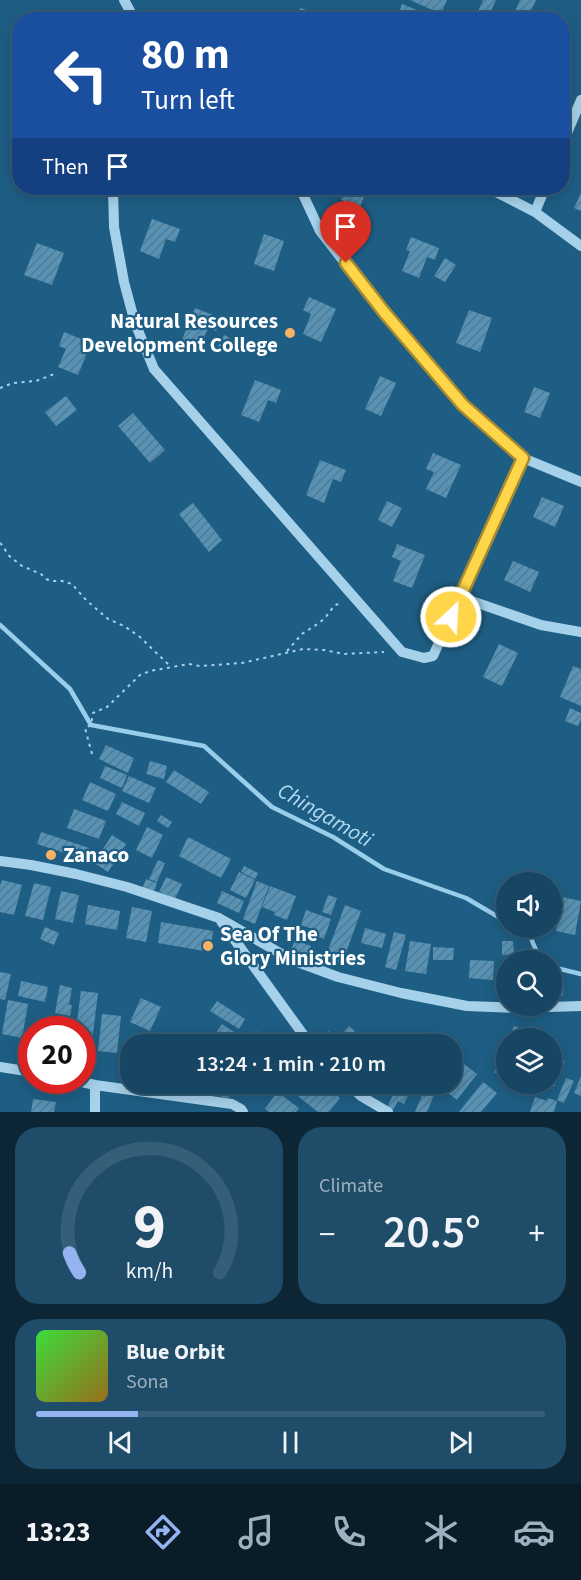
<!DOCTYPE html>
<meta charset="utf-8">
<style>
:root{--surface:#164663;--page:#1f4d69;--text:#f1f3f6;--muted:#9eb1be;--line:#355e78;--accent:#95b2f1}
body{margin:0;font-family:"Source Sans 3",sans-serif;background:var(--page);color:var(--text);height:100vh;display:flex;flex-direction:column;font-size:22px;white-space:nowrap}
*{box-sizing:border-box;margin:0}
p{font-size:20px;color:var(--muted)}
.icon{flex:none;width:33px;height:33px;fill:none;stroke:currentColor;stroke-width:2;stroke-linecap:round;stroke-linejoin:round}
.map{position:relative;height:1112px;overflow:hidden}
.sheet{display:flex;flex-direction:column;gap:15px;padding:15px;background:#0c2636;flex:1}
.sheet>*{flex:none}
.hud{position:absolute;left:12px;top:12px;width:558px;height:183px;border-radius:24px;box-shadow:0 3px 15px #0003,0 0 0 2px var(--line);background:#1a4fa0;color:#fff;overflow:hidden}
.buttons{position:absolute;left:496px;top:872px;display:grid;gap:12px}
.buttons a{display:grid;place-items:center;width:66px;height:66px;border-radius:50%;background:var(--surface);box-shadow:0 3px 15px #0003,0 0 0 2px var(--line);font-size:30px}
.speed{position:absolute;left:18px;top:1016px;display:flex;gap:12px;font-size:30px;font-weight:700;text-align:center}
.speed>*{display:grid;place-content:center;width:78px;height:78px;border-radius:50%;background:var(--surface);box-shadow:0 3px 15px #0003,0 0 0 2px var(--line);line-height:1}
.speed .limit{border:9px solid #d22;background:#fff;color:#111}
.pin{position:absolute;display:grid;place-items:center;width:51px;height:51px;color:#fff;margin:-62px -26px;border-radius:50% 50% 50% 0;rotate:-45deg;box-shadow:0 0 6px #0007}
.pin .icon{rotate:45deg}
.me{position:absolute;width:66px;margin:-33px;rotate:25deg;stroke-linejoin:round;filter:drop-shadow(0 0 4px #0008)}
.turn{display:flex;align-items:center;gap:21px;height:126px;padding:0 30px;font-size:27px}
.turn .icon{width:78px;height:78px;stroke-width:2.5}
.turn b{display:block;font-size:42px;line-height:51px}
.then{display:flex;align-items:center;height:57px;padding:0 30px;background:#0003;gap:12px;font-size:22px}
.big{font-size:45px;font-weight:600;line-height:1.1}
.sheet .tile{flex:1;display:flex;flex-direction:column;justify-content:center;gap:9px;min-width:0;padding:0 21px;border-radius:24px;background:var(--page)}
.sheet .dial{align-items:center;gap:0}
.dial svg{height:156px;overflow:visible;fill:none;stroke:var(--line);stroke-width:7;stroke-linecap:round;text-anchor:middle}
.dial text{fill:var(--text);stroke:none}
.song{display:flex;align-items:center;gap:18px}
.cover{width:72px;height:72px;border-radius:9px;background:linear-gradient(135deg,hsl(120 70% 55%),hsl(40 70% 35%))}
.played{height:6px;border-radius:3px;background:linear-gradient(90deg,var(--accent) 20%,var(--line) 20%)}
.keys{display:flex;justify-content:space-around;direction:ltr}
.heat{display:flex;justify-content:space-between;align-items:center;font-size:33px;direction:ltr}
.sheet .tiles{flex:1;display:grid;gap:15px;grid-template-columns:1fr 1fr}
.tile:last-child{grid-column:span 2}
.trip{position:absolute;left:120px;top:1034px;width:342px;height:60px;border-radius:24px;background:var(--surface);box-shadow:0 3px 15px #0003,0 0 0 2px var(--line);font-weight:600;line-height:60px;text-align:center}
.dock{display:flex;height:96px;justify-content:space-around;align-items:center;background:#091c28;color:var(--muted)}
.dock .icon{width:42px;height:42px}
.dock .on{color:var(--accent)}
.dock b{font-size:27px;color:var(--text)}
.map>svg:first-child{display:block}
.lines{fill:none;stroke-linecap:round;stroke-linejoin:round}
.stream{stroke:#99ceeb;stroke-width:4.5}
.building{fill:url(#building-hatch)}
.path{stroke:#a6d1ea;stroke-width:2;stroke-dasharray:3 4.5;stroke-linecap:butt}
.minor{stroke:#a6d1ea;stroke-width:10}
.route-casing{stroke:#a68a30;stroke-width:15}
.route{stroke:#ffd54a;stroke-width:10}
.poi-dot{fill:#f8b265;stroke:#1e5e84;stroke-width:2}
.labels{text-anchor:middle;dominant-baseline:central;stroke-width:4.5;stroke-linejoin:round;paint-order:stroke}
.poi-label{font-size:21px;font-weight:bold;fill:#fff;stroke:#1e5e84;text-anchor:start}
.water-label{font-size:22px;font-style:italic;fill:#b1daf1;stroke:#1e5e84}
</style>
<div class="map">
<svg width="581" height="1112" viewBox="0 0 581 1112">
<defs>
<pattern id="building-hatch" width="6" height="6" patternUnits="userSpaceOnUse" patternTransform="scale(1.5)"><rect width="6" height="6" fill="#5892b4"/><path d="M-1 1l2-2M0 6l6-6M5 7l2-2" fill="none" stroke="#547a90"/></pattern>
</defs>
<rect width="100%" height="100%" fill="#1e5e84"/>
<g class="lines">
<!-- stream -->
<path class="stream" d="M0,625l70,64 21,36 113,21 68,61 61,30 51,32 82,29 41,24
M519,927l9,4 12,29
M552,967l29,7"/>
</g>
<!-- building -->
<path class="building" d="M410,0h37l-6,14z
M483,0h13l-9,20h-13z
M520,0h16l-9,20h-16z
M402,4l18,7 -1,2 16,7h-39z
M300,8l10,3 -2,8 -10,-3z
M346,188h21l-7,19 -19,-7z
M581,193v18l-7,-3z
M152,219l28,10 -5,13 -9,-3 -7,20 -19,-8z
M264,234l20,7 -10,30 -20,-7z
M411,237l28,11 -4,12 -8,-3 -8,21 -17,-7 8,-20 -4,-1z
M37,243l27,10 -12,32 -28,-10z
M445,258l11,7 -11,17 -11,-6z
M309,297l27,12 -15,33 -18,-8 8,-20 -8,-4z
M195,308l26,10 -5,13 -8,-3 -9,22 -18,-8z
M469,310l23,8 -12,34 -24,-9z
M64,332l27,11 -13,32 -20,-8 8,-18 -7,-3z
M224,335l6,3 -7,13 -6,-3z
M380,376l16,7 -15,33 -16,-7z
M255,380l26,10 -5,13 -8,-3 -9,22 -18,-7z
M534,387l16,6 -10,25 -16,-6z
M66,396l11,14 -21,16 -11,-14z
M133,413l32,37 -15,13 -32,-37z
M433,453l28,12 -15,33 -20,-9 8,-17 -8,-3z
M320,460l26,10 -5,12 -8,-3 -9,24 -18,-8z
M542,497l22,9 -9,21 -22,-10z
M387,501l15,7 -10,19 -14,-7z
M193,503l29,37 -13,12 -30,-38z
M397,544l28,11 -13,33 -19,-7 8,-20 -9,-4z
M513,561l26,11 -9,20 -26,-12z
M499,644l19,9 -16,33 -19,-9z
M573,666l8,3v37l-21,-9z
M570,708l11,5v6l-3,7 -13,-5z
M106,745l28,13 -6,15 -29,-14z
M150,761l17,5 -3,13 -18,-5z
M105,766l22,9 -5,13 -22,-10z
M174,770l35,22 -8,12 -35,-22z
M129,776l27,12 -7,15 -27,-12z
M90,782l26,12 -8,17 -26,-11z
M122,802l23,11 -6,13 -23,-12z
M74,809l32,12 -7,18 -32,-11z
M161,815l11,7 -4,6 -11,-7z
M147,827l16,8 -11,23 -16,-8z
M41,832l48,16 -3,12 -49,-16z
M112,835l14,9 -18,28 -14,-9z
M188,837l43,22 -10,19 -42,-22z
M158,860l7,3 -8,19 -8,-3z
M244,866l14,7 -3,6 -14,-7z
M239,872l16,8 -9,18 -16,-8z
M166,877l16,7 -7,15 -16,-7z
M146,879l11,4 -3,10 -12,-4z
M2,880l20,5 -8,30 -14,-3v-26z
M257,881l12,5 -14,38 -12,-5z
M34,883l17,4 -8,33 -18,-4z
M270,886l26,10 -9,24 -13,-5 1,-3 -13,-5z
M61,891l18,4 -6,28 -18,-4z
M222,891l22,10 -5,12 -22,-10z
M328,895l9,3 -6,17 -9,-3z
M562,897l19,4 -6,34 -19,-4z
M88,905l32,6 -3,19 -32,-6z
M345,905l16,6 -19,53 -17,-6z
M132,907l20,4 -6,31 -20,-4z
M306,910l25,9 -7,20 -11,-4 2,-5 -14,-5z
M161,922l52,9 -3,21 -52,-9z
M45,927l14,6 -5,12 -14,-6z
M365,928l21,6 -4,14 -21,-5z
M394,932l12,3 -10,35 -11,-3z
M295,940l16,6 -4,10 -16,-6z
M410,941l21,3 -5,30 -21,-3z
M502,941h11l1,13 -12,1z
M433,947l21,1 -1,12h-20z
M470,960l24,1 -1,19 -24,-2z
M0,972l11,2 -6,26 -5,-1z
M552,980h12l-1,16h-11z
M21,981l27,6 -3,15 -27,-6z
M60,985l12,3 -3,17h3l-2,11 -15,-3z
M81,991l17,2 -7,57 -9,-1v-20h-6z
M141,998l20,9 -11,24 -20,-9z
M8,1000l20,4 -6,34 -20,-4z
M217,1001l28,18 -6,10 -29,-18z
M102,1014l19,2 -4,37 -19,-2z
M54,1016l13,2 -2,11h-13z
M222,1024l15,10 -6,10h-22z
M349,1026l20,18h-23l-7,-7z
M514,1026l20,7 -1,5h-24z
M256,1031l17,13h-26z
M329,1031l11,12 -1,1h-22l-1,-1z
M507,1044v35l-13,-7z
M125,1046l5,2v17l-9,-2z
M552,1055l13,6 -11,26 -10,-4h8z
M463,1063l14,11 -20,26 -14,-11 5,-6h4v-4z
M581,1076v20l-7,-3z
M566,1078l8,3 -10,22 -7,-3z
M483,1082l14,11 -16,19h-22z
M250,1083h24l1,2 -15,11z
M281,1083h40l19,15 -11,14h-11z
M388,1083h20l5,2 -9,19 -6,-3 -5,9 -6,-3 10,-20z
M218,1086l13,4 -3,8 -12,-3z
M426,1086l10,4 -9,22h-12z
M277,1092l22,16 -3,4h-27l-4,-3z
M535,1097l12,4 1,-3 9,3 -3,11h-24z
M33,1099l23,3 -2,10h-23z"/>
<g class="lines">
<!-- path -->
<path class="path" d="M0,388l13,-5 23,-2 21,-8
M0,543l3,3 5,9 14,11 19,8 5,5 6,2h10l10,3 14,16 22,19 16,7 16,11 31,30
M287,651l15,-17 17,-11 6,-5 9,-12 8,-4
M92,754l-7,-26 6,-3 2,-12 14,-6 33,-32 10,-4 39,-7 11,2 42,-3 61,-14 21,1 20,4 40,-2"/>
<!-- minor -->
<path class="minor" d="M124,0l11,20
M562,145l19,-45
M113,188l1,39 10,55 11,41 19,46 248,283 22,6 9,-2 90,-198
M300,188l20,43 64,82 79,92 60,53 58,24
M488,188l47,24 46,34
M535,212l10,-24
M460,597l81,28 40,7
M0,861l31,4 45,9 51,13 92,31 73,42 46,17 63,16 66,13 53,2 61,-2
M221,921l89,123
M0,1067l32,5
M73,1080l22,5v27
M347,1083l14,13 27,16
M95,1085l137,19 9,5 2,3"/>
</g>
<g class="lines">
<defs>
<path id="route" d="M346,263l38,49 79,93 60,53 -72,159"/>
</defs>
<!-- route casing -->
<use href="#route" class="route-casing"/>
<!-- route -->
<use href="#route" class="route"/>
</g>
<!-- markers -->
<g class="poi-dot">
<circle cx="290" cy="333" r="6"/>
<circle cx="51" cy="855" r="6"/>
<circle cx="208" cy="946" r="6"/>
</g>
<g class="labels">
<!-- poi labels -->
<g class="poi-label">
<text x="278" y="321" text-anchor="end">Natural Resources<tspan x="278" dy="24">Development College</tspan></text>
<text x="63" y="855">Zanaco</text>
<text x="220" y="934">Sea Of The<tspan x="220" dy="24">Glory Ministries</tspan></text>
</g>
<!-- water labels -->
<g class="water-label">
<text transform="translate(325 815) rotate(30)">Chingamoti</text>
</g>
</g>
</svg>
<div class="buttons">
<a><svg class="icon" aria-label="sound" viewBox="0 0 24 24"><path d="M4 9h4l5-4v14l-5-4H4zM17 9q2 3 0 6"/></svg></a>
<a><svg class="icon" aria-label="search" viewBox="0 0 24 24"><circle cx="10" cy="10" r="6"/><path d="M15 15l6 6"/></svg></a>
<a><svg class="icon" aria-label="layers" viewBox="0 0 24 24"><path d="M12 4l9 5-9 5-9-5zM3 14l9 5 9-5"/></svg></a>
</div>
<div class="speed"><div class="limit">20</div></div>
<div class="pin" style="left:346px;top:263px;background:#d93025"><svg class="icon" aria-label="arrive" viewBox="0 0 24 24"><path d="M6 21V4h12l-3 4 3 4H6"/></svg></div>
<svg class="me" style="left:451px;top:617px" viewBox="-20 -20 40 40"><circle r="17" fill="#ffd54a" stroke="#fff" stroke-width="3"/><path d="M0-11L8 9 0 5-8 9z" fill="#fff"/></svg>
<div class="trip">13:24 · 1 min · 210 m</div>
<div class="hud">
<div class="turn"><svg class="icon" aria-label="left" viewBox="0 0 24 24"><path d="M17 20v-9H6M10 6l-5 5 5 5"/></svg><div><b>80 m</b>Turn left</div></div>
<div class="then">Then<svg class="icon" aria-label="arrive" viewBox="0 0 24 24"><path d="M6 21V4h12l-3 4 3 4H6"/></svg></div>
</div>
</div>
<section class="sheet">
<div class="tiles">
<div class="tile dial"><svg viewBox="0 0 100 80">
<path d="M14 69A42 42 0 1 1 86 69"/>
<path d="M14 69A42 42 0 0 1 9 59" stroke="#95b2f1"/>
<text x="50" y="56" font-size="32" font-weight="700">9</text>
<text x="50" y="72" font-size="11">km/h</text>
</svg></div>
<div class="tile"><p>Climate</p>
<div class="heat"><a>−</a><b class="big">20.5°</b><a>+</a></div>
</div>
<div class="tile">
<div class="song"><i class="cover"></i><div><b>Blue Orbit</b><p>Sona</p></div></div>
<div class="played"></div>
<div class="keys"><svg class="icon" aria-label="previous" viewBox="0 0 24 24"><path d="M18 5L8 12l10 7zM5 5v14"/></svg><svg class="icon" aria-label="pause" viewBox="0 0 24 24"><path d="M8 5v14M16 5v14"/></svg><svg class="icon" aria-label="next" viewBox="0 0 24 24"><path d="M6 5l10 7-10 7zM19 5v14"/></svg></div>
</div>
</div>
</section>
<nav class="dock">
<b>13:23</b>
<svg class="icon on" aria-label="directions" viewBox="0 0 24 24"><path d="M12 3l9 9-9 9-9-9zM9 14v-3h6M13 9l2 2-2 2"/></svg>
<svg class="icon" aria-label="music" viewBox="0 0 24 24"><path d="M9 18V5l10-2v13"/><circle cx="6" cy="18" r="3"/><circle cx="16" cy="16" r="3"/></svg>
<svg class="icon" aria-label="phone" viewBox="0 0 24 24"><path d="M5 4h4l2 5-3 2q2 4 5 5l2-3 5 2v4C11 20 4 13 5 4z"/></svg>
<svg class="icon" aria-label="climate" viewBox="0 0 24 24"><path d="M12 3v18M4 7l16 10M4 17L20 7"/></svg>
<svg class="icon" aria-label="car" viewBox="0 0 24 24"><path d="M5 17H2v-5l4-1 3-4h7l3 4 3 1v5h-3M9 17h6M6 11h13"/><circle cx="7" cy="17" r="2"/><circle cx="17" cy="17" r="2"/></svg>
</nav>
